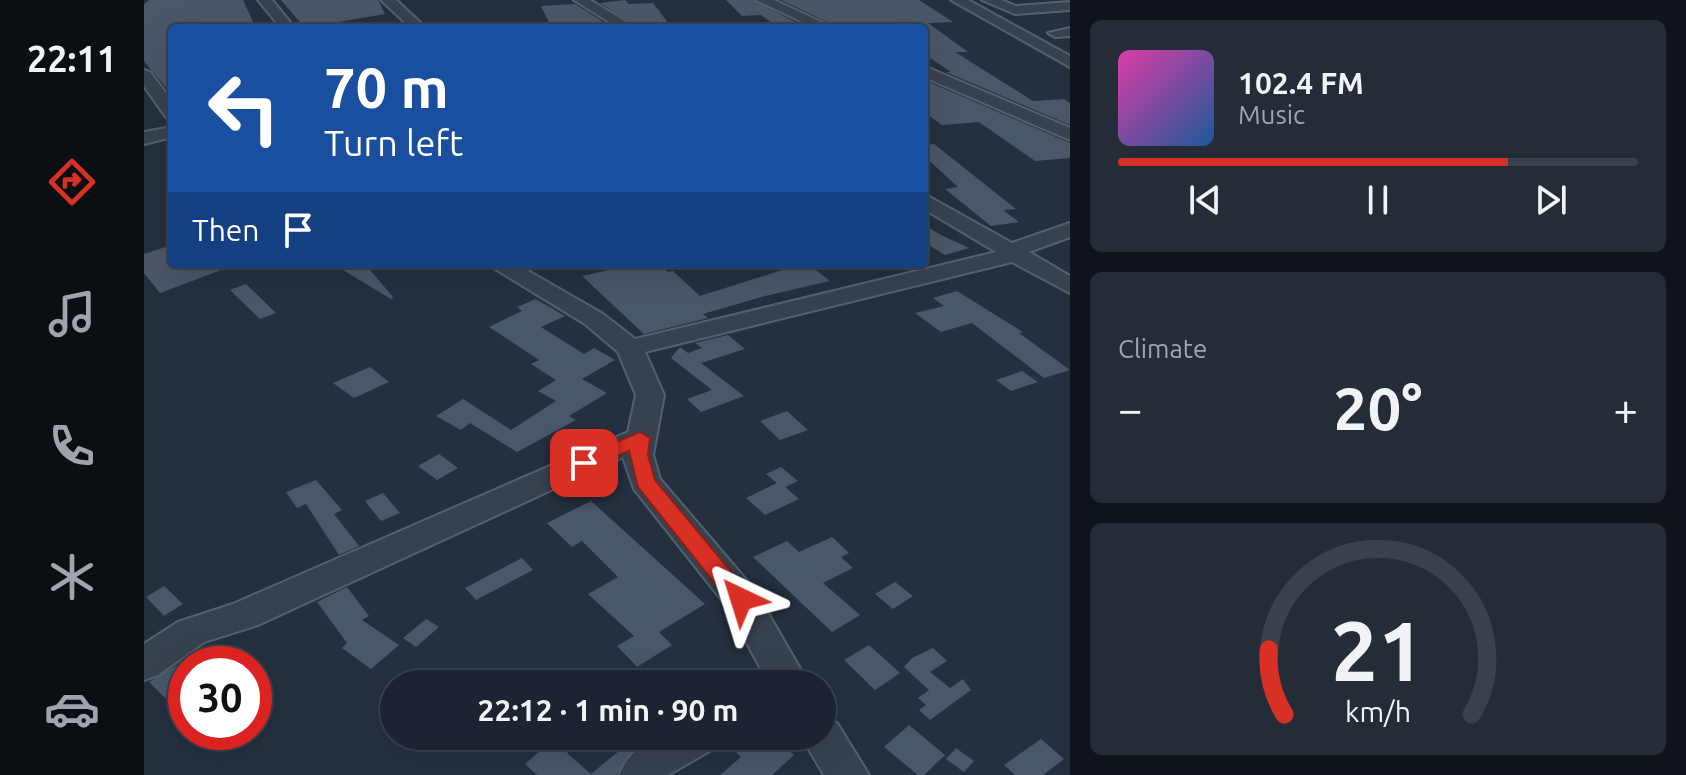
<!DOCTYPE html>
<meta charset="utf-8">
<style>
:root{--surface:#1b2430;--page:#242c38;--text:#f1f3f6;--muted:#a0a4ab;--line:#39414c;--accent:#d93025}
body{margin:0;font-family:Ubuntu,sans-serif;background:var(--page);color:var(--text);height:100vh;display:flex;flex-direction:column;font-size:30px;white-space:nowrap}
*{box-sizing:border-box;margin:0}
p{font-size:26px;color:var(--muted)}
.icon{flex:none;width:44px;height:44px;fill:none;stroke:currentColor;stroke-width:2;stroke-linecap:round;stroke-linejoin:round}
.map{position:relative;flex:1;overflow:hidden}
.sheet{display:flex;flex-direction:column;gap:20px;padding:20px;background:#0f141a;width:616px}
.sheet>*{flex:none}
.hud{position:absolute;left:24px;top:24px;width:760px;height:244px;border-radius:8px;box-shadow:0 8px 32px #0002,0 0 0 2px var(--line);background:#1a4fa0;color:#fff;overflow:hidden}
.speed{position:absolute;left:24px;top:646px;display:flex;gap:16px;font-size:40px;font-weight:700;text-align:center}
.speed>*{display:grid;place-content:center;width:104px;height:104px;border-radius:50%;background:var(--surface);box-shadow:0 8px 32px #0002,0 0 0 2px var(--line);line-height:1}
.speed .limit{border:12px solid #d22;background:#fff;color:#111}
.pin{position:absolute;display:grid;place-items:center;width:68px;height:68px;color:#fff;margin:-34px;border-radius:16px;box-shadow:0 4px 12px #0006}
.me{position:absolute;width:88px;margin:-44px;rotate:319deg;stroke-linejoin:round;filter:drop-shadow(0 0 6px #0008)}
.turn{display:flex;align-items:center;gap:28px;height:168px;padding:0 24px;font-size:36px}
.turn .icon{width:104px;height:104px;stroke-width:2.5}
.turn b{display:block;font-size:56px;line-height:68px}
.then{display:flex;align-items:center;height:76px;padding:0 24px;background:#0003;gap:16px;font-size:30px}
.big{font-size:60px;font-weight:600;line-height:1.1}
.sheet .tile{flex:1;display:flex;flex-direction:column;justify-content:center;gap:12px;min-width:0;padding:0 28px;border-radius:12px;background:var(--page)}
.sheet .dial{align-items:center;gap:0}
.dial svg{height:208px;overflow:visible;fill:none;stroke:var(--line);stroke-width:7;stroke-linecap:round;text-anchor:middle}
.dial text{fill:var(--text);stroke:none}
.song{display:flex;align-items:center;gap:24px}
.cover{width:96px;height:96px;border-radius:12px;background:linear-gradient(135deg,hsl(320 70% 55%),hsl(210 70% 35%))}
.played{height:8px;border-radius:4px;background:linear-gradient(90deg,var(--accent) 75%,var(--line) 75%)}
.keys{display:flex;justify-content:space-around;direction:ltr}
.heat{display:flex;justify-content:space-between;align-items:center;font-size:44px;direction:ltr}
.trip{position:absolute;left:236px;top:670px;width:456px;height:80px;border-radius:40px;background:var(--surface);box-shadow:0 8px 32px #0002,0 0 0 2px var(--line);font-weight:600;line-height:80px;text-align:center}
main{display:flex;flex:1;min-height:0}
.menu{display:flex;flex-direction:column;width:144px;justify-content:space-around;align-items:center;background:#0b0e13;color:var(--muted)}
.menu .icon{width:56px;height:56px}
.menu .selected{color:var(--accent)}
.menu b{font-size:36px;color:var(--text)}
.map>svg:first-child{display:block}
.building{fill:#4a5769}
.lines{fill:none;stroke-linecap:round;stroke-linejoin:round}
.minor-casing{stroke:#56606d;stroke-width:4}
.minor{fill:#38424f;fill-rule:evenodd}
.route{fill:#d93025;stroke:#8d1f18;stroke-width:2}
</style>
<main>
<nav class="menu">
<b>22:11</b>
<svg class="icon selected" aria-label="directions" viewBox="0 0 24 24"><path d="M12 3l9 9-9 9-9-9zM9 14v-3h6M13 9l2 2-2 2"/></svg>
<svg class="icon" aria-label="music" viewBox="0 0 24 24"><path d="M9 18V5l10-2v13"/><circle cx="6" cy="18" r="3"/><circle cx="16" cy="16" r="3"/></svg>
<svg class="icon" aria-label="phone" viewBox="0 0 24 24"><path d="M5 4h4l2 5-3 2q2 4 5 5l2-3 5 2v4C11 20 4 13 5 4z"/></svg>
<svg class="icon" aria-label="climate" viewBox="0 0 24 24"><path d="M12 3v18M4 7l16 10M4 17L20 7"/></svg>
<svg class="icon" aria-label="car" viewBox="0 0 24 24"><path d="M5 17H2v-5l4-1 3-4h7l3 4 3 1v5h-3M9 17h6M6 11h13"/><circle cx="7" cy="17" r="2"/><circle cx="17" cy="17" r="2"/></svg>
</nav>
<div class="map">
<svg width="926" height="775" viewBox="0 0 926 775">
<rect width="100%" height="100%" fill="#243040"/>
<!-- building -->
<path class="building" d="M5,0h94l13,28h-84v67l-28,-34v-57z
M137,0h97l7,14 -80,14z
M481,0l4,4 24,-1 19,25h-33l-39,-25z
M582,0h27l48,25 -25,1 -15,-11 -19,1z
M637,0h138l34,22 -25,1 40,29h-13l78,49 31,-2 6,4v22l-124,-53h5l-27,-18v-30l-95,-1z
M431,4l38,24 -62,-1 -10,-21z
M780,80l146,63v15l-35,3 -56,-39 -37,3 -18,-13z
M790,144l82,65 -13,1 16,12 -28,4 -46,-37 13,-2 -34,-31v-11z
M780,225l19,11 26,12 -24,7 -21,-13z
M28,245v19l60,2 -72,27 -16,-20v-19z
M221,264l28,33 -2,2 -48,-29z
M493,264l7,3 14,-3 10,8 5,-1 27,25 92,-29 5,3 15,-3 18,14 -65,15 -62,18 5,4 -64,16 -62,-58z
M102,284l30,29 -16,6 -30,-29z
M813,291l66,41 -4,1 51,37 -26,8 -72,-55 -31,9 -26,-19 29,-7 -11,-8z
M392,299l29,17 -24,11 43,27 10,-6 21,12 -33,19 25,14 -38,23 7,4 -59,32 -47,-29 -9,7 -25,-14 27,-17 48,31 45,-29 -18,-10 18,-11 -25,-16 8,-4 -50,-33 33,-16 -5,-4z
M584,335l17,14 -44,14 43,33 -43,16 -14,-13 25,-9 -41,-32 9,-11 8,6 14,-5 -7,-5z
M226,367l19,15 -35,16 -21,-15z
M878,371l16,11 -27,9 -15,-11z
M643,411l21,19 -28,10 -20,-19z
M295,454l19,14 -21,12 -19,-14z
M637,467l17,14 -13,6 14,12 -34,16 -19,-17 31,-15 -11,-9z
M172,480l26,30 -8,4 25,32 -20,9 -33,-51 -9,4 -11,-16z
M239,493l17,20 -19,8 -16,-20z
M447,501l114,103 -46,28 13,13 -35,22 -20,-21 17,-10 -46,-42 30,-17 -36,-36 -10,6 -25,-24z
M688,537l17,16 -8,4 12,11 -30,15 37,32 -28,17 -79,-75 34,-16 12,11z
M378,558l11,12 -57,30 -11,-12z
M751,582l18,14 -20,13 -18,-15z
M20,586l19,18 -19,12 -18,-19z
M203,587l22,29 -7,4 37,25 -28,24 -29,-21 5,-5 -30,-41z
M282,619l13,8 -23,20 -13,-9z
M725,645l31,28 -25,17 -31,-30z
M789,648l14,13 -17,11 20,16 13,-9 8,11 -41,30 -11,-10 7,-5 -8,-7 11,-8 -25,-23 8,-9z
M33,665l9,9v45l-37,-37z
M765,725l36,30 -21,20h-6l-34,-28z
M413,736h34l-24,17 24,21 40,-33 6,5 -21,29h-79l-12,-11z
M593,736h34l23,19 -22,20h-52l21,-18 -14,-13z
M897,739l23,20 -21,16h-28l-11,-10z
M812,748l18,13 -10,11 -18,-13z"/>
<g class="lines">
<defs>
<path id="minor" d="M114,0h14l23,28h-14z
M237,0h15l30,28h-15z
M430,0h16l46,28h-17z
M612,0h18l60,28h-19z
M807,0h17l102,56v11z
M838,0h19l15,6 54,-4v8l-55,4z
M926,28v8l-15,1 -7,-4z
M780,66l146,62v12l-146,-63z
M0,70l6,2 22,29v17l-6,-1 -22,-31z
M28,127v10l-28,7v-12z
M780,194l88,49 58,-20v14l-41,15 41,24v17l-58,-31 -367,90 19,43 -11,60 7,24 94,110 55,95h-40l-41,-76 -94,-119 -11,-32 -365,168 -54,17 -46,33 -14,5v-36l34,-22 55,-18 395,-172 8,-37 -18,-43 -33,-28 -98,-60h29l87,50 32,25 361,-87 -72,-43z
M678,718l15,5 32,52h-45l-23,-39h21z
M513,736h62l-6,13 -45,26h-49c8,-18 20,-30 38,-39z"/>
</defs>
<!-- minor casing -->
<use href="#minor" class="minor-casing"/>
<!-- minor -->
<use href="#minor" class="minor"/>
</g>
<!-- route -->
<path class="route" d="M496,432l10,6 -2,17 7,25 94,113 4,6 -4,6h-17l-94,-118 -9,-36 -45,19 -10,-7 2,-4z"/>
</svg>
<div class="speed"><div class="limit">30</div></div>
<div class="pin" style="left:440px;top:463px;background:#d93025"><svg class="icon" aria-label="arrive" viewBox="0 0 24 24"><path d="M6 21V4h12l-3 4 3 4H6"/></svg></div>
<svg class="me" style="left:597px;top:599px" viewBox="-20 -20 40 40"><path d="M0-17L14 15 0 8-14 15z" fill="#d93025" stroke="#fff" stroke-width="4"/></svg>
<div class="trip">22:12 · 1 min · 90 m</div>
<div class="hud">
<div class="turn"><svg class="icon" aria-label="left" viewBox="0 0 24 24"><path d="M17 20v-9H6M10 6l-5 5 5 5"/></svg><div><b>70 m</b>Turn left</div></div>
<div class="then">Then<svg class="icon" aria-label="arrive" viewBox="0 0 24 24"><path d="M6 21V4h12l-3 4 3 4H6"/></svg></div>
</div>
</div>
<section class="sheet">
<div class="tile">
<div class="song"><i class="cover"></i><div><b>102.4 FM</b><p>Music</p></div></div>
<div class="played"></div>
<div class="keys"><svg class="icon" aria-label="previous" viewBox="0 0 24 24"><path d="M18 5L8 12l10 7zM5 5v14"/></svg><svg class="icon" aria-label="pause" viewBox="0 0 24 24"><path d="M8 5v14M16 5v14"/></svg><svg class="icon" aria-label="next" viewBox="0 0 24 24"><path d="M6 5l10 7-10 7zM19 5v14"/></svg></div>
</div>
<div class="tile"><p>Climate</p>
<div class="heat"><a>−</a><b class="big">20°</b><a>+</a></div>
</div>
<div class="tile dial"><svg viewBox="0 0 100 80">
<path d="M14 69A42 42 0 1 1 86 69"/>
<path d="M14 69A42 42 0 0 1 8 44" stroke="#d93025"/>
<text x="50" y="56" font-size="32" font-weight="700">21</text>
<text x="50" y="72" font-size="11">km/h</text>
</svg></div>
</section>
</main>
